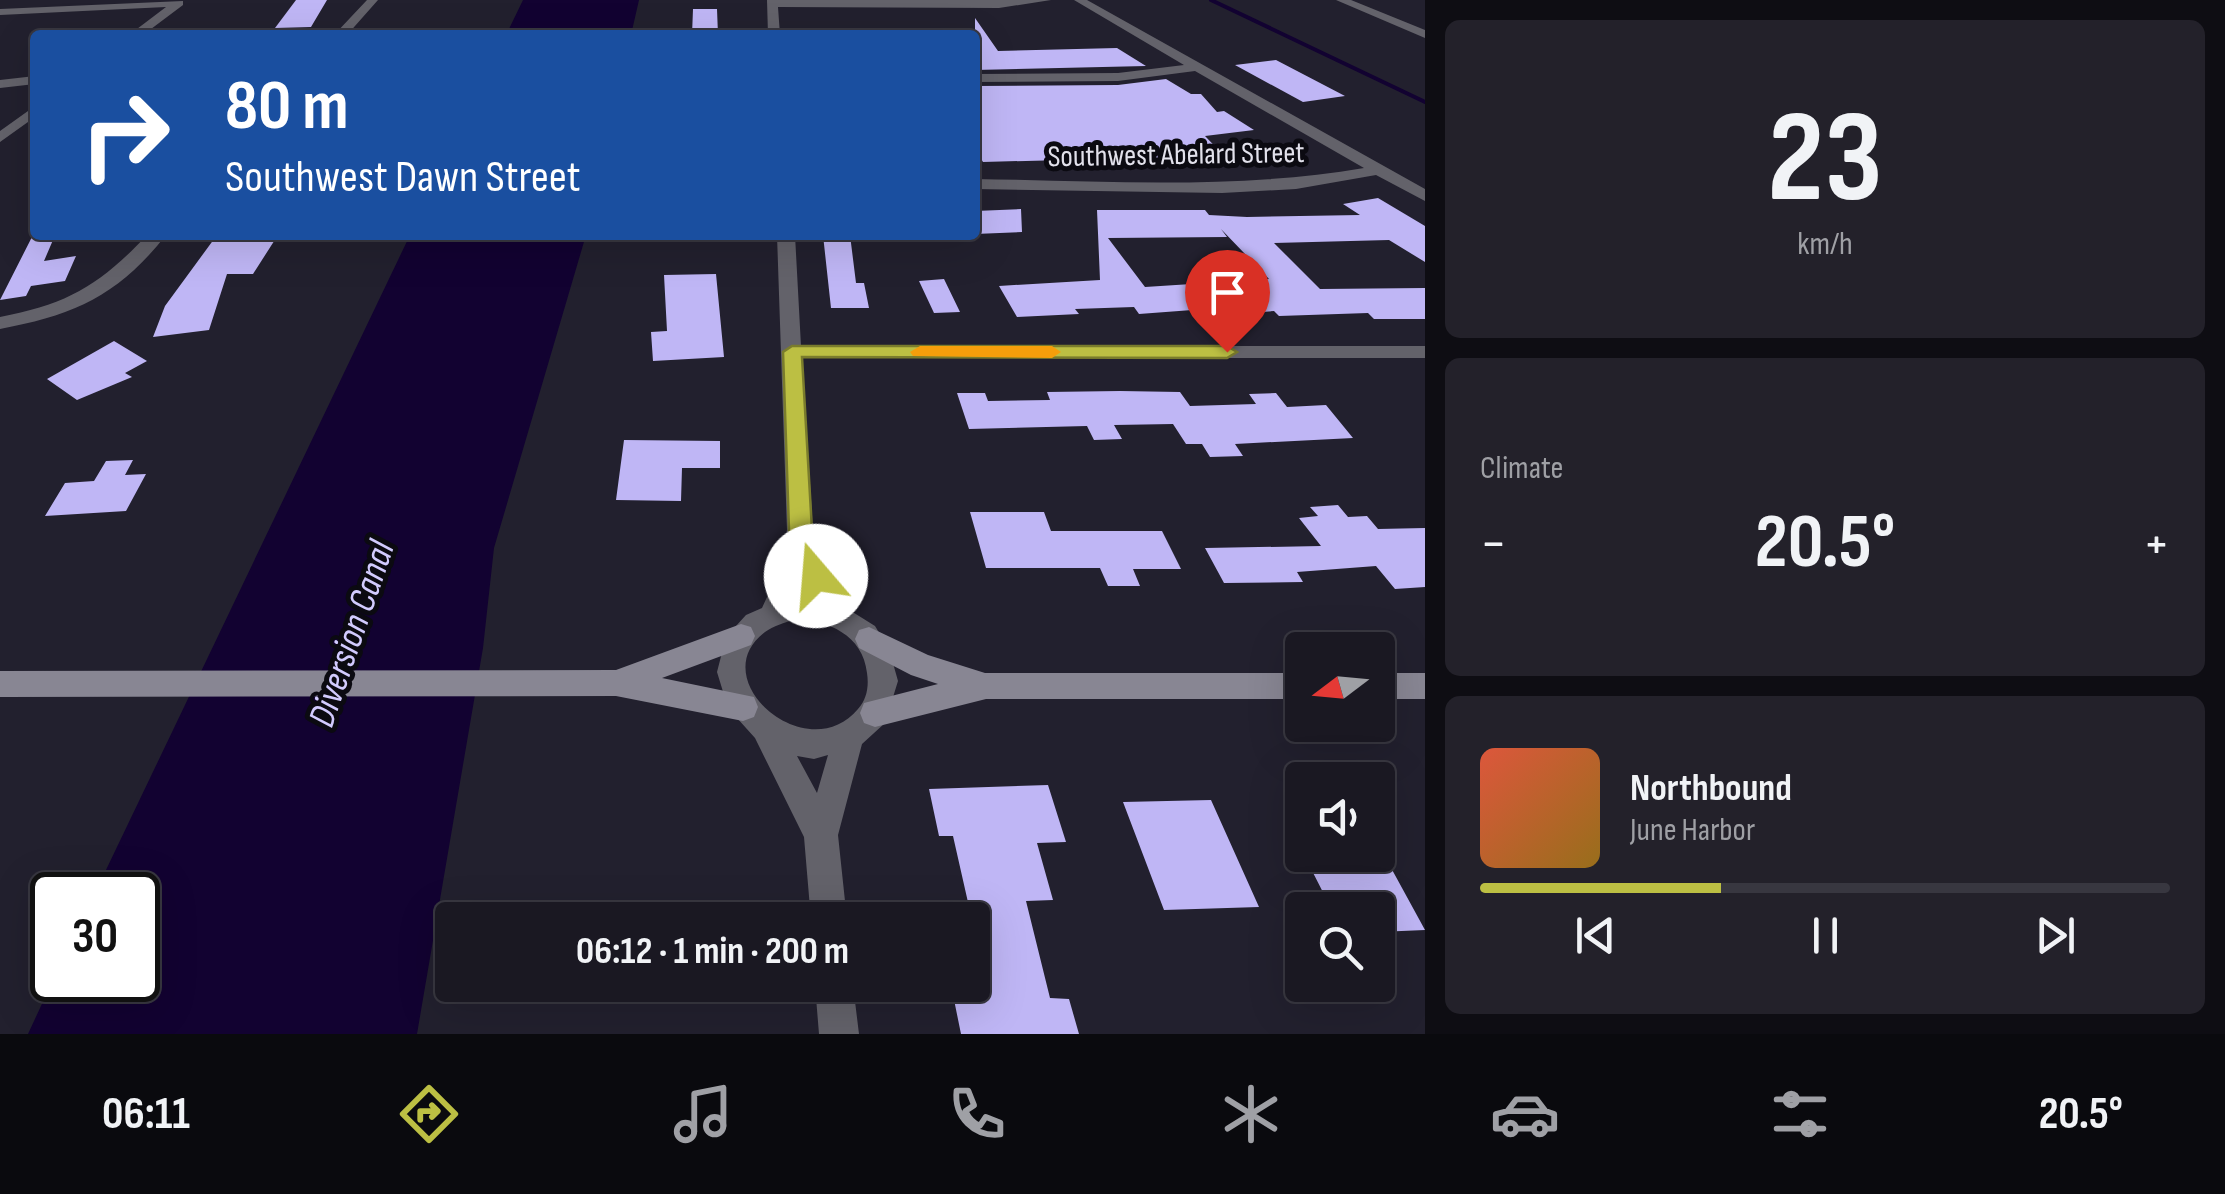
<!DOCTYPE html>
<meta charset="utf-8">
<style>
:root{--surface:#1a1822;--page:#23212a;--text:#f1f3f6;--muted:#9fa0a5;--line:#383740;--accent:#bcbf43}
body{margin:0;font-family:"Sofia Sans Condensed",sans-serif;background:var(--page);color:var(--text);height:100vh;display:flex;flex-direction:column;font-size:38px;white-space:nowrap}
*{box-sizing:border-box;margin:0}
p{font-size:32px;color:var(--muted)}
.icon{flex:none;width:55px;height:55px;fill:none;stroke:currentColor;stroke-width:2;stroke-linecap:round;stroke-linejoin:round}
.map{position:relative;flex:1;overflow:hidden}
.sheet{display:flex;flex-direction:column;gap:20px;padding:20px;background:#0e0d13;width:800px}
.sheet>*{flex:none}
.hud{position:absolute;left:30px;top:30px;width:950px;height:210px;border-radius:10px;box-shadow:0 10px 40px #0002,0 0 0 2px var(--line);background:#1a4fa0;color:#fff;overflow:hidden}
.needle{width:65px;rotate:254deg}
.tools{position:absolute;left:1285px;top:632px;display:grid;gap:20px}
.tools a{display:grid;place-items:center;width:110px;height:110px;border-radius:10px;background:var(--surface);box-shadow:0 10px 40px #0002,0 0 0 2px var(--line);font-size:50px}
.speed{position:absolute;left:30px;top:872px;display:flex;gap:20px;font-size:50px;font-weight:700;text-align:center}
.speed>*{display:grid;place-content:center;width:130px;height:130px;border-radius:50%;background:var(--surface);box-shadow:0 10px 40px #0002,0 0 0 2px var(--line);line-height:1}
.speed .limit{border:5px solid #111;border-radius:15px;background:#fff;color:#111}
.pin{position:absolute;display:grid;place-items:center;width:85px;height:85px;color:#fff;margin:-102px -42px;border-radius:50% 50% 50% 0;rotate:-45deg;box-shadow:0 0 10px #0007}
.pin .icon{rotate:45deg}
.me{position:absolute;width:110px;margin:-55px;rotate:342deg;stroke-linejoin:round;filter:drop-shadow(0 0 8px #0008)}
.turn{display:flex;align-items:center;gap:35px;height:210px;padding:0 30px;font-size:45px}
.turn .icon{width:130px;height:130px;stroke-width:2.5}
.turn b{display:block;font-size:70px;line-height:85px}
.big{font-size:75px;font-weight:700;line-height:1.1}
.sheet .card{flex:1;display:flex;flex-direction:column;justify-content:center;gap:15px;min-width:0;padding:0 35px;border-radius:15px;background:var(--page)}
.sheet .dial{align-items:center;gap:0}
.dial b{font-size:130px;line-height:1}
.song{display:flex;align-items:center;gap:30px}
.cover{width:120px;height:120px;border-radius:15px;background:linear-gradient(135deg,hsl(10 70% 55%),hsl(40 70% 35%))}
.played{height:10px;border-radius:5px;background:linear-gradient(90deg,var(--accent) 35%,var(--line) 35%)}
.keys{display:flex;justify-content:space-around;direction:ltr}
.heat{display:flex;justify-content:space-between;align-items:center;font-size:55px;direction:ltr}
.trip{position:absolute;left:435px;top:902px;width:555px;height:100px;border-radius:10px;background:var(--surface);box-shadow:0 10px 40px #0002,0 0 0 2px var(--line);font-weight:700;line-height:100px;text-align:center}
.tabs{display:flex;height:160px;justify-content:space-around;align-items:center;background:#0a0a0e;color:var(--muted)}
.tabs .icon{width:70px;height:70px}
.tabs .selected{color:var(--accent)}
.tabs b{font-size:45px;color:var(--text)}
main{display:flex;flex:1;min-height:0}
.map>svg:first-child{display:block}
.water{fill:#120231}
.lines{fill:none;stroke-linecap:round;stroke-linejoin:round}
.stream{stroke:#120231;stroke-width:4}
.building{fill:#bfb6f5;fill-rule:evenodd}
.street{fill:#63626a;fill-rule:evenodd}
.secondary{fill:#888693;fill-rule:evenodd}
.route{fill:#bcbf43;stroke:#7a7c2c;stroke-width:2.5}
.slow{fill:#f59e0b}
.labels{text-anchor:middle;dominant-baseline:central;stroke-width:10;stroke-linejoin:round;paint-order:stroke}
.far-street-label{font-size:30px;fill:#e2e1eb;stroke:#0b0a11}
.water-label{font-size:38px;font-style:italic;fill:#d2cbfe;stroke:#0b0a11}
</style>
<main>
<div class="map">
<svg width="1425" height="1034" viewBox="0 0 1425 1034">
<rect width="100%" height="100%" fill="#22202e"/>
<!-- water -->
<path class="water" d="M523,0h116l-8,35h-125z
M410,235h176l-92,313 -11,100 -66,386h-389l25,-54h85v-85h-44z"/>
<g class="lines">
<!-- stream -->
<path class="stream" d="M1211,0l214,102"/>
</g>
<!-- building -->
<path class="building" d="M296,0h31l-16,27 -36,1z
M693,9h24l1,26h-26z
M975,18l23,33 119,-3 29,18 -171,4z
M1276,60l69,36 -42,6 -68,-37z
M1166,79l25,15h10l16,18 7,-1 30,19 -49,6 24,25 -84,1 -3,-4 -159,4 -8,-13v-63l143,-1z
M1378,198l47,28v36l-36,-22 -115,3 46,46 105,-1v31h-51l-6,-6 -89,3 -5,-5 -49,4 -6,-7 -80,6 -5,-7 -59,2 4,5 -62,3 -18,-31 101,-6 -3,-70h108l4,5 38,2 113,-2 -17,-11zM1221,229l48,50 -124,8 -37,-49 119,-1z
M1021,209l1,23 -47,2v-23z
M35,231v4l18,5 -9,21 32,-5 -11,25 -34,5 -5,10 -26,4z
M217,235h61l-25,39h-26l-18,56 -56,7 12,-31z
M823,235h27l6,48h8l5,25h-38z
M716,274l8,83 -71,4 -2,-29 16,-1 -3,-56z
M944,279l16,33 -26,1 -15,-32z
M114,341l33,20 -22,12 7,4 -55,23 -30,-21z
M1120,391l60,1 10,14 66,-2 -7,-10 27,-1 11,14 39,-2 27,33 -118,6 8,12 -33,1 -8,-13h-16l-13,-20 -59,1 8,14 -28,1 -7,-14 -118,3 -12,-36h28l3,8 62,-1 -3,-8z
M624,440l96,1v27h-38l-1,33 -65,-1z
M133,460l-8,15 21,-1 -20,37 -81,5 20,-33 29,-2 12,-20z
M1338,505l10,12 19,-1 11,13 47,-1v59l-30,2 -19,-23 -79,6 6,10 -79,1 -19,-35 116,-2 -22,-28 19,-2 -8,-9z
M970,512h74l7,19h111l19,38h-48l7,17h-32l-8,-18h-114z
M1048,785l18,57 -29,1 16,57 -27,1 24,97 19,1 10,35h-118l-10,-49h21v-65l-19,-84h-14l-10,-47z
M1211,800l48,107 -95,3 -41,-108z
M1304,855h80l41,75 -47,2v-22h-46z"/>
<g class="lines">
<!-- street -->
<path class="street" d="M367,0h11l-31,35h-13z
M767,0h284l-52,8 -221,-1 2,28h-12z
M1074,0h13l338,189v12l-49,-26 -80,14 -74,4 -247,-4v-10c130,2 260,11 389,-11l-169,-97 -77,10 -143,1v-8l143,-1 66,-8z
M1336,0h15l74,30v8z
M183,1v4l-40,30h-14l37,-28 -166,8v-6z
M35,76v8l-35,4v-8z
M35,106v11l-35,25v-11z
M147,235h19c-48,61 -92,80 -166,94v-12c68,-13 100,-32 147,-82z
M777,235h18l6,111h624v12h-623l11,172 30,76 32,20 14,23 9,32 -13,42 -23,21 -24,91 9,85h-36l-7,-83 -49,-99 -27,-30 -11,-36 9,-35 20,-22 16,-7 15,-33 10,-45zM804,574l9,24 -19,-1zM794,619c34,1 69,16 73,54 2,13 0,26 -9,36 -51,61 -156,-30 -93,-77 8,-6 20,-9 29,-13zM828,755l-11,38 -20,-37 17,3z
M815,985h38l6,49h-40z"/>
<!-- secondary -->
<path class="secondary" d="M741,624l10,3 4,9 -4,9 -89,33 92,19 4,10 -4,10 -11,4 -127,-25 -616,1v-26l616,-1z
M869,627l59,28 57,18h317v26h-316l-111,28 -11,-4 -4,-10 4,-10 74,-19 -27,-9 -52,-27 -4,-9 4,-9z
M1378,673h47v26h-47z"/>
</g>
<!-- route -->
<path class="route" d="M792,346h435l10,6 -10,6 -425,-1 10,173 16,46 -4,7h-17l-4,-7 -14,-46 -6,-178z"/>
<!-- slow -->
<path class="slow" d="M920,346h132l9,6 -9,6 -139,-2 -3,-4z"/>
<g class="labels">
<!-- far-street labels -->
<g class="far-street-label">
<text transform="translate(1176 155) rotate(-1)">Southwest Abelard Street</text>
</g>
<!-- water labels -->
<g class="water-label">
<text transform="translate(352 634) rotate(-71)">Diversion Canal</text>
</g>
</g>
</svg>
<div class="tools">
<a><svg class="needle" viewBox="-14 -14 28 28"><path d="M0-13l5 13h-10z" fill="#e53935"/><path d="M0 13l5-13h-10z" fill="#9fa0a5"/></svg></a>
<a><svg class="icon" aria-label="sound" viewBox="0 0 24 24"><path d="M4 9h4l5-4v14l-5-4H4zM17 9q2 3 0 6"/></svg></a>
<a><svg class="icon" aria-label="search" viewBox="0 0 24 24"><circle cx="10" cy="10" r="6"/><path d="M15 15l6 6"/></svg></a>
</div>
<div class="speed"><div class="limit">30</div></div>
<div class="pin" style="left:1227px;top:352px;background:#d93025"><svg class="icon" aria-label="arrive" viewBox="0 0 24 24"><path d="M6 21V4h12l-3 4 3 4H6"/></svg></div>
<svg class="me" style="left:816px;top:576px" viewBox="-20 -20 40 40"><circle r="19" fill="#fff"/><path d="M0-13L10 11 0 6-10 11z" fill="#bcbf43"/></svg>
<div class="trip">06:12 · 1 min · 200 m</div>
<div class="hud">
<div class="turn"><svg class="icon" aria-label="right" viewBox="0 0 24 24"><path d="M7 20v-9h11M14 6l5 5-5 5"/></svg><div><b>80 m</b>Southwest Dawn Street</div></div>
</div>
</div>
<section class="sheet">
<div class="card dial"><b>23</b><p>km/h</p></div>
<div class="card"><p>Climate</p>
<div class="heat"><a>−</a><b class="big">20.5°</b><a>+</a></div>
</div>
<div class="card">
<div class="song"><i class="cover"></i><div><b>Northbound</b><p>June Harbor</p></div></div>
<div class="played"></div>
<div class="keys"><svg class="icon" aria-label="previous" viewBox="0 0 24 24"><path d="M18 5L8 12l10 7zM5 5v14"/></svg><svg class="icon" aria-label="pause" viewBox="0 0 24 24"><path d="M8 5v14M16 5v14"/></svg><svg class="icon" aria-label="next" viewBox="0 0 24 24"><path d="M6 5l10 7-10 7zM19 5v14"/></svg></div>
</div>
</section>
</main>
<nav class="tabs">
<b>06:11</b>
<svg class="icon selected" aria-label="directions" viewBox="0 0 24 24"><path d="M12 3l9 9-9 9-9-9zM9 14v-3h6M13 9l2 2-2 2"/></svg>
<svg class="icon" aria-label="music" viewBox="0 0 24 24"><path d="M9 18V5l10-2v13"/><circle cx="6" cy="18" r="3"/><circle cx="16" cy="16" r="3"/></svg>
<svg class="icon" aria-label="phone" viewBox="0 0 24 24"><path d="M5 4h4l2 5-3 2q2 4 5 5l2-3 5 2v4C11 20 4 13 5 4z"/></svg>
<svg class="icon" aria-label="climate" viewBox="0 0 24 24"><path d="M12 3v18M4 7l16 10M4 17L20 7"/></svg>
<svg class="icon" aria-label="car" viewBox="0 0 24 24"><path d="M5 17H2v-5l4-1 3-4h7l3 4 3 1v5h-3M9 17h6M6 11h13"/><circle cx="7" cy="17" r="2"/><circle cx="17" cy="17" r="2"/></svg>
<svg class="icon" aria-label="filters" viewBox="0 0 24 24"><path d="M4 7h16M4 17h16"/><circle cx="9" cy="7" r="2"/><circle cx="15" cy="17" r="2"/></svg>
<b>20.5°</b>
</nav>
